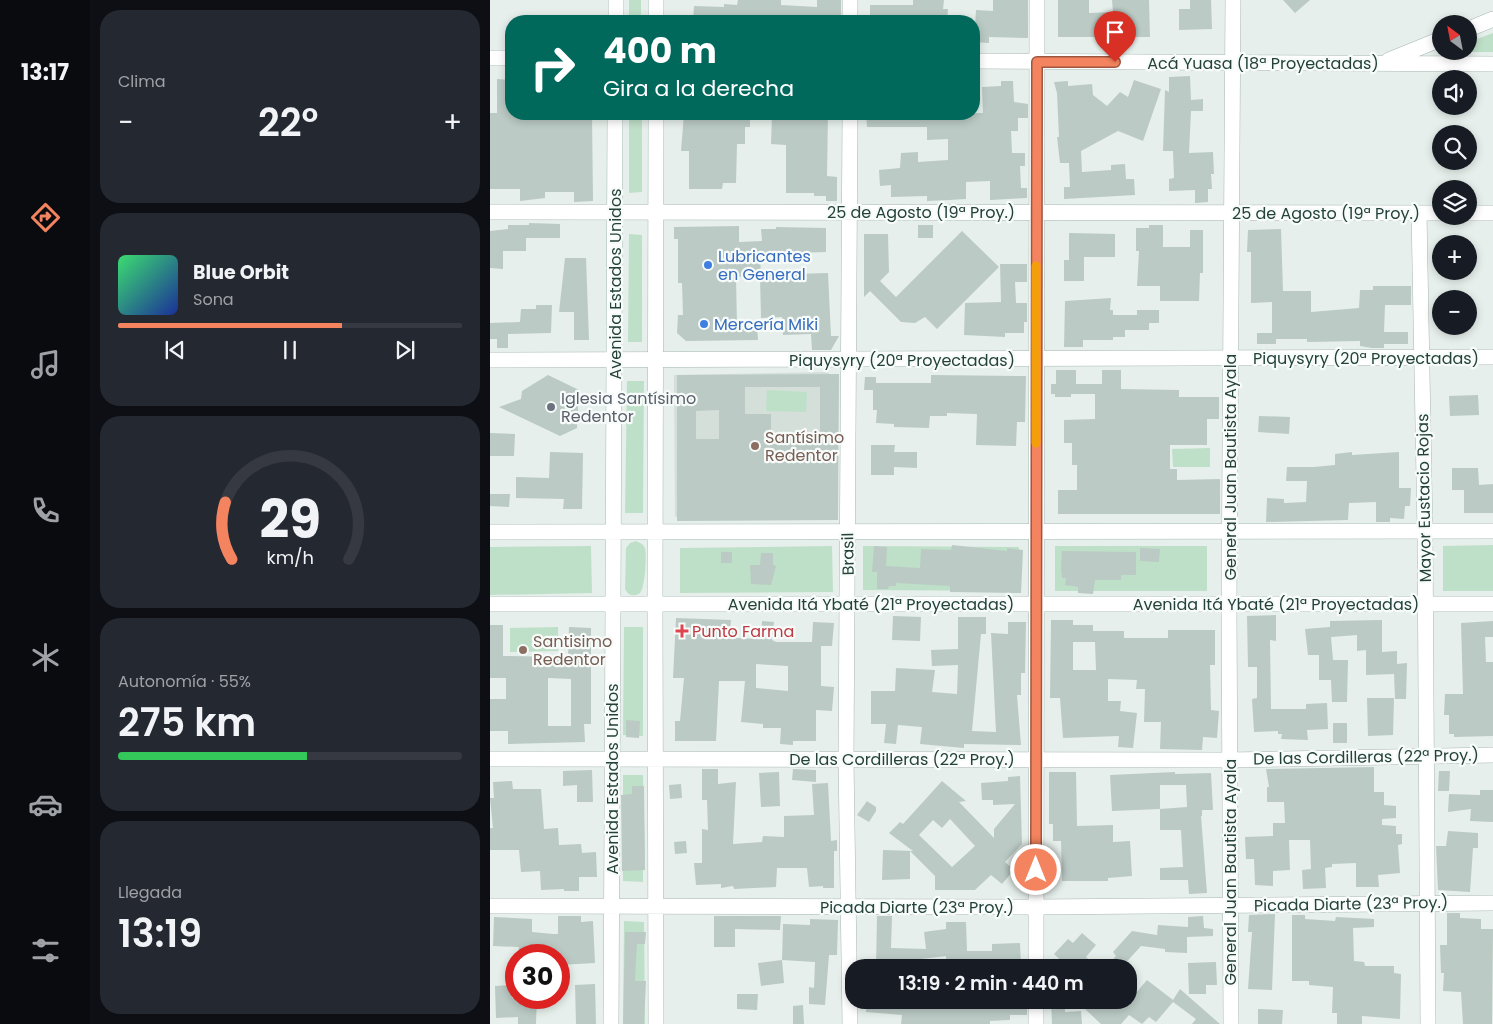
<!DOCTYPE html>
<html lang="es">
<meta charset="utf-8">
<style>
:root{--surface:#171b24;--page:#242831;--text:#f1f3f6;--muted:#9ea1a6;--line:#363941;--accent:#f4845f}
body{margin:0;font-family:Poppins,sans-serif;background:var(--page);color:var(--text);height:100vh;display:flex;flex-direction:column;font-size:19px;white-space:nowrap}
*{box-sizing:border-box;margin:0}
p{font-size:16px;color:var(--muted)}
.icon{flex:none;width:28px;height:28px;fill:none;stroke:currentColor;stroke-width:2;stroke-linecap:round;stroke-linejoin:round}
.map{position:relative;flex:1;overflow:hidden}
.panel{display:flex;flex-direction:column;gap:10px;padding:10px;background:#0d0f14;width:400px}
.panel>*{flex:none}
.banner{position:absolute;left:15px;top:15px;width:475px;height:105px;border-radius:20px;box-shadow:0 2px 8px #0003;background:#00695c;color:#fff;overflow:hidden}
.needle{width:32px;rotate:328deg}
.buttons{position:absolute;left:942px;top:15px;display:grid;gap:10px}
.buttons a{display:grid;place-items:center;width:45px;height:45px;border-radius:50%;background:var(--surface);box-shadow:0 2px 8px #0003;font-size:25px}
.speed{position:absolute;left:15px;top:944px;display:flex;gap:10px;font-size:25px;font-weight:700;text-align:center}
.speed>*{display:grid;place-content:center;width:65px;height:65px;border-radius:50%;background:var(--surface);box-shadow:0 2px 8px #0003;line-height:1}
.speed .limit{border:8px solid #d22;background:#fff;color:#111}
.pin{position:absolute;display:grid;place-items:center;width:42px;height:42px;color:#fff;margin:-51px -21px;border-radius:50% 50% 50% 0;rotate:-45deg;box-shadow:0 0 5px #0007}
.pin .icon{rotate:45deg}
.me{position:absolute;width:55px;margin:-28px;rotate:0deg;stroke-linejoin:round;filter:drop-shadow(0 0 4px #0008)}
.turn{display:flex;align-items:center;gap:18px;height:105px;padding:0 15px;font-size:22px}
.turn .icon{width:65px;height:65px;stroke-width:2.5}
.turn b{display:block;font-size:35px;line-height:42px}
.big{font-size:38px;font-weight:600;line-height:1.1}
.panel .card{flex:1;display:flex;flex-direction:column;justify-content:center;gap:8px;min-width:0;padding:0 18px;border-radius:20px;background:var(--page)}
.panel .dial{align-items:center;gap:0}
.dial svg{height:130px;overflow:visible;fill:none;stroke:var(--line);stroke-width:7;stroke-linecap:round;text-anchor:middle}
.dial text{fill:var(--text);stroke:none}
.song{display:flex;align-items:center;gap:15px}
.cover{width:60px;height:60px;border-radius:8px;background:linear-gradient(135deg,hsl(140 70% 55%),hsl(230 70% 35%))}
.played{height:5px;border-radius:2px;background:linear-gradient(90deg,var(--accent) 65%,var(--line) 65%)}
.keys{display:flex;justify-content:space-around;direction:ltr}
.heat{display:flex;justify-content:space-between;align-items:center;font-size:28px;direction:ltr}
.charge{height:8px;border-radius:4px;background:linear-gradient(90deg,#34c759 55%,var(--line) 0)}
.trip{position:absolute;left:355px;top:959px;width:292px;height:50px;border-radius:20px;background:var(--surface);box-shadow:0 2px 8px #0003;font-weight:600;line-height:50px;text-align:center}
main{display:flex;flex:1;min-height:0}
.tab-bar{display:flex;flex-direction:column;width:90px;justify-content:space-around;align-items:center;background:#090b0e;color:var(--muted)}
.tab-bar .icon{width:35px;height:35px}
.tab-bar .on{color:var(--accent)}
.tab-bar b{font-size:22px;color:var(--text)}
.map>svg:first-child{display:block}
.built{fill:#d4dfda}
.green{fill:#bfe0c8}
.building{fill:#bbcac4;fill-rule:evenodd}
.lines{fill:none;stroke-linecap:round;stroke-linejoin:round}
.street-casing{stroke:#a8b8b2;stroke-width:16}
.secondary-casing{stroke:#a4bbb3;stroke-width:16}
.street{stroke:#fff;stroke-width:15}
.secondary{stroke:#fff;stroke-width:15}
.route-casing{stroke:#9f563e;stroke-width:12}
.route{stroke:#f4845f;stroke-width:9}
.slow{stroke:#f59e0b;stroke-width:9}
.shop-dot{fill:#3f7fe0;stroke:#f7fbf9;stroke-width:2}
.worship-dot{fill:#6b7280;stroke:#f7fbf9;stroke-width:2}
.education-dot{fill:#8d6e63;stroke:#f7fbf9;stroke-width:2}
.health-dot{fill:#e0444e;stroke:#f7fbf9;stroke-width:2}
.labels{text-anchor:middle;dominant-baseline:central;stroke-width:4.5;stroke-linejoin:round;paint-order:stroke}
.street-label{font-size:16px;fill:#24423a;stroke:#f7fbf9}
.shop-label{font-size:16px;fill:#366cbe;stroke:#f7fbf9;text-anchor:start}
.worship-label{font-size:16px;fill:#5b616d;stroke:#f7fbf9;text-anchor:start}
.education-label{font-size:16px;fill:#785e54;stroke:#f7fbf9;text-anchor:start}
.health-label{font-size:16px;fill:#be3a42;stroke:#f7fbf9;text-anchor:start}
</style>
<main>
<nav class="tab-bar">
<b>13:17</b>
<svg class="icon on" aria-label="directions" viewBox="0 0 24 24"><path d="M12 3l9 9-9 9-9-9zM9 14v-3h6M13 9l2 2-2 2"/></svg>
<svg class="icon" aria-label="music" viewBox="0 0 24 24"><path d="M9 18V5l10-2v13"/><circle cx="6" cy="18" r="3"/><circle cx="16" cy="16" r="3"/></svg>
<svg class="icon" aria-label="phone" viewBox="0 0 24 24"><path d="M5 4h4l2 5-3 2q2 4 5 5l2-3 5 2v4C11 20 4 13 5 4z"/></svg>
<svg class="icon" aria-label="climate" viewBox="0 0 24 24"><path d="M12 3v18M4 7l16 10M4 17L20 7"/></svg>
<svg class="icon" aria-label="car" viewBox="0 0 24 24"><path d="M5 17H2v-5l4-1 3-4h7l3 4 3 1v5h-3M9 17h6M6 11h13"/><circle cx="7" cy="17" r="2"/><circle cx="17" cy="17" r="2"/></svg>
<svg class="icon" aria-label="filters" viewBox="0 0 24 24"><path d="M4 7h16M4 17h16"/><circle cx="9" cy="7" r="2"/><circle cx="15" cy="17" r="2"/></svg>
</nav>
<section class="panel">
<div class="card"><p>Clima</p>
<div class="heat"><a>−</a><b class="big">22°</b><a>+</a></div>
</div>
<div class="card">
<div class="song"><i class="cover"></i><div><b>Blue Orbit</b><p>Sona</p></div></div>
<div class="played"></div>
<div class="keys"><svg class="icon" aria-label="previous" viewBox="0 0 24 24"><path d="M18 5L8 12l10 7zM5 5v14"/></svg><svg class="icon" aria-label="pause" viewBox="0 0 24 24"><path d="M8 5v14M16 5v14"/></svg><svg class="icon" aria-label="next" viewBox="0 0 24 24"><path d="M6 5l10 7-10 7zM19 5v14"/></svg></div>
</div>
<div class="card dial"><svg viewBox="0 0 100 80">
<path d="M14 69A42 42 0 1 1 86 69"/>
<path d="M14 69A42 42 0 0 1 10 34" stroke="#f4845f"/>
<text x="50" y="56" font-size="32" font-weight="700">29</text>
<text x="50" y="72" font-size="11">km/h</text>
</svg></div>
<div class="card"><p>Autonomía · 55%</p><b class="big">275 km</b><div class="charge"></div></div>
<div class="card"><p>Llegada</p><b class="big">13:19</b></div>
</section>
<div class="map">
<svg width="1003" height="1024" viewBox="0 0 1003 1024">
<rect width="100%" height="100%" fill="#e6efeb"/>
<!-- built -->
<path class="built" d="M337,372l8,7 2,135 -162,3 -1,-142z"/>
<!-- green -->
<path class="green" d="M139,0h12v21h-12z
M1003,33v19h-45l21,-1v-9z
M139,114h13v78l-13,1z
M139,234l13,1v107h-14z
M137,381h17l-1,132h-18z
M277,390l40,2 -1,20 -40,-1z
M720,448v19h-37l-1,-18z
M146,541c4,2 8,3 9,8 2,8 0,38 -5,44 -6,4 -12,3 -15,-4l1,-41 4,-5z
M1003,545v46h-50v-45z
M101,546l1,47 -102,2v-48z
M342,546l1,46 -153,1v-45z
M373,546l156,1v44l-156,-1z
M565,546h152v45h-152z
M68,627v24l-48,1v-24z
M134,627h19v109l-20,-1z
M133,775h20l2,89h-2v18l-20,-1z
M134,921l20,1 1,102h-22z"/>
<!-- building -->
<path class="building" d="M248,0h43v5l36,2v-7h24v21h-148l1,-15 30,1v-3l13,1z
M423,0h31l-1,9h5l-1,12 -77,-2v-14h43z
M503,0h35v38l-39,-1v6l-15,-1 2,-32 17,1z
M568,0h31v13l24,-1 -1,-12h37l1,37h-92z
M700,0h21l1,29 -33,1v-21h11z
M793,0h27l-15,13z
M700,76l1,24 12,-1v12h-12l-2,42 24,-1 1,22h-3l1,15h-4v13l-13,1v-13l-26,1v-12l5,-1 -1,-27h-10l2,-61 4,2v-15z
M7,79l14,1v34h81l1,87 -19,1v-10h-29v6l-25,3v-12h-30v-76h7z
M644,80l27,9 -18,52 -25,-10 -37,20 1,21 29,-2v-5l14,-1 1,15h8l1,16 -71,4v-12h6l-1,-24h-9l-3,-26h2l-2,-44 -3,-11 14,-1v5l24,-2 1,11 14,11 13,-14 8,5z
M511,81h12l1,21 14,2v14h-10v13h-7l1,22h13v13h-5l1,22h6v10l-37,2v-19l-24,1v17l-17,1 -22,1v-5l-36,1v-12l-11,1 -1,-16 21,-2 1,-15 17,-1v10l30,-2v-21l-21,1v-13h-60l-1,-13 117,-1 -1,-26 19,-1z
M194,114h66v13h-5v17h-8l-1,39h-13l-1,6h-33v-38h-8z
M282,114h56l-1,62 10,1v24h-11v-5h-12v-3h-28v-48l-15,-1z
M39,223l31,1v14h-34v13h-23v18l-13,-1v-37l18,-2v-4h21z
M428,225h15v13h-15z
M659,225h14v22h27v-17h13v43h-3l-1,28h-39v-15h-23l2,-35h-3v-23h13z
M249,226v16l23,-1 -1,-12h15v-2l50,1v24l-66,2 1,21 67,-2 3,63h8l-8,14h-19l-1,-16 -28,1 -1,-18 -21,1 -1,-42 -24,1 1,50 20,-1 1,14 -72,1 -9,-8 1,-18h5l-1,-32h-4v-44h-4v-12z
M791,229l2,62h28v21l48,-4 1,-18h13v-4h38v19h-26l-1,27h24v12h-24v4h-12l-12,-2v-5l-53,1v-3h-31v5h-19v-11h15v-31l-21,1v-51h-4l1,-22z
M472,231l37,36 -62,62 -12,-12 -10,6 -14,-1 -31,-31 -6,6v-63h24l1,38 -9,9 16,16z
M579,233l46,1v23h-31v24h-20v-21h5z
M75,258h21l3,82h-15v-28h-15z
M510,264h27v18h-12l1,21h11v19h-3v11h-19v4l-41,-2 1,-32 36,-1z
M621,298l-1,12h3v5h24v-5h22v13h-10v7h-24v7h-12v3h-30v7h-19l1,-46z
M46,305h16l-1,28 -43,1v14h-11v-9h-7v-16l30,-1 1,-13h15z
M566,370h20v14h26v-14h19v19l58,1v7h40v22h-12v26h-37v24h7v11l43,-1v35h-162v-24h19v-25h-5v-22h-8v-23l31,-1v-25h-24v3h-16v-3h-4v-10h5z
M349,374l-1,146 -161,1v-146zM255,387h75v52h-49v-25h-26zM229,410v29h-23v-28z
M58,375l31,15 -2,38 -17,8 -61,-29 22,-8 1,-8z
M441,375l95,1 -1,46h-8l-1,24 -40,-1 1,-31 -30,-1v3h-17l-1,12 -35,-1v-3l-18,-1 1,-13h-4v-20h-9l1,-13h11v6h55z
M988,395l1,20 -29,1 -1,-20z
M769,416l31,1 -1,17 -31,-2z
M0,433l25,1 -1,22h-24z
M381,445h24l-1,7h23v16l-23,-1v8h-23z
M60,452l33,1 -1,56h-19l1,-10 -48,-1v-21l33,1z
M862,452v3l47,-3v36h12l-1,18h-5l-1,13 -14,-1v4h-14v-20l-27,1 -1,17 -82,2 1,-24 17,1v4l22,-1 1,-21h-21l1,-14h27l21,-2v-11z
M962,468h26l1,17 14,-1v29h-29v-23h-12z
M0,494h20l-1,13 -19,-1z
M462,545l55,6v-3l16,2 -2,43 -71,-1v-6l-54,-3v3h-7l-1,3h-11v-17h-5l2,-26 13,1 -1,19 34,2 1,-19 30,1z
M650,548l20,1 -1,13 -19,-1z
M572,551l74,1v23h-15v5h-26l-2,14 -15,-1v-6l-13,-2 1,-7h-4l-1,-10z
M231,552h11v11h-11z
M271,553h12v12l3,1 -5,19 -20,-1 -1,-19h10z
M786,615v26l-6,-1 1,69h35v-5l21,-1 1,26 -21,1 1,10 -27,-1 1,-5h-4v-3l-24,1 -2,-33 5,-1v-31h-9l-1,-51z
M403,616l28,1 -1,24 -28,-1z
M468,617h28v17h-5l-9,97 24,1 -5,-99 17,1v-12h18l-1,51h-4v22h-4l4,50 -57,-1v4l-44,-4 2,-17 -24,-2 -2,19 -12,-1 2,-19h-15v-33h24l1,-23 39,2 -3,22 25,2 1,-29 -26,1 -1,-16 27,-1z
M186,618l55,2 -1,10h8l-1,8 24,1 1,-18 12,1 -2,18 4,2h36l1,-20 21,1 -2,23h-11v40l13,1 -2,24 -16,-1v31h-23v4l-13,-1 1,-16h-18v-4l-22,-2 4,-41h-26l-3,60h-41v-20h5l4,-43h-11zM266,664l32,2v25l-32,-3z
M561,620h22v5h20v6h31v7h44v-8h47v35h-5l1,45 8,1 -2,27 -14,-1 -1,13 -42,-1 1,-27h-17l1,-33h-9l1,-9 -29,-1v22h13l-1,10 17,2 -4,35 -15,-1 1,-11 -56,2 -3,-40h-10zM583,642h22l1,28h-23z
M892,620v32l15,-1v13l10,-1 -1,36h-11l-1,-25 -28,1v-25l-9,1v-16l-26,2 2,23h15l-1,42h-15l-1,-22h-12v-25h-11l-3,-26 25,-2v-6z
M1003,621v16h-8l1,25h7v74l-39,1v-3h-5v-19h-5l1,-21h18l-2,-71z
M0,625h13v31l65,1 1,-30 22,1v96h-7l1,18 -77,2v-13h-18v-32h16v-21h-16zM58,678l23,1v47h-23z
M877,698h27l-1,37 -25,1z
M136,720l14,1 -1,17 -13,-1z
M843,723h14v20h-14z
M884,767v25h10v13l12,1v12l-14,1v6l14,1v8h6v10l-4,1 2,28 -22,2 1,12h-23v-24l-24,1v3l-7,1 1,20 -23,1 -1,-19 9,-1 -1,-29h-21l1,30 -17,1v15l-18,-1 -1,-26h-8l-1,-22 28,-1v-13h12l-1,-21h-17v-15h2l-3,-18z
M212,769h16v15l18,-2 -3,62 29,-2 1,-6 21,1v-21l30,-1 -2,-31 16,-1 3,58 6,-1v11h-3v37h-11v-2l-14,1 -2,-19h-30l-1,19 -42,2 -1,-3 -12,2v-4l-25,1 -2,-22h8v-34l6,1 -1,-30h-5z
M303,769l23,1v12l-24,-2z
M102,770l1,32h-16v-17l-14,1v-15z
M949,771h11l-1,20h-11z
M289,772l1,34 -19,1 -2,-34z
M559,772h27l1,54 36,-1v17l17,-1 2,35 -24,2v3h-46l-1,-40h-8v-17h-4z
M685,772v2l36,-1 2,37h-11v6h-1l6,77 -18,1 -1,-14h-28v-12l23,-1 -2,-37h-21v-21l-48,2 -2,-36zM670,785h26l1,22 -27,2z
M530,776l2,68 -17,18 9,8 -12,14 -11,-9 -16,15h-40v-14l-25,-25v28l-28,1 1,-30 30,1 -24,-18 11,-11 3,2 39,-43 24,20 -7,1 35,36v-9l21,-25 -22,1v-5h-11l-1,-17 27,-2v-4zM460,819l25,27 -23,21 -33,-32 14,-15 9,8z
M22,781l1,8h28l3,40 14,-1 1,17 22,-1 1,9 14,-1 1,25h-18v14h-15v-2l-23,1 -1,-19 -19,1 -2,-22h-29v-22h3l-3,-30h4l-1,-16z
M191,784l1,14 -12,1 -1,-14z
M142,786h12l1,84 -23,1 -1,-76 11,-1z
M990,790h13v32l-23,-1 1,-12 -23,3 1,-18 31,1z
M377,801l9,6v4l-7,11 -12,-7z
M958,831l30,2v15h-5l-3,44 -32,-2 -2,-44h10z
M196,841l1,12 -12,1 -1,-12z
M957,913h13v5l21,1v10h12l-1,95h-29l-2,-32 -18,-1 1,-18h-3l-1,-28h7z
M785,914l-3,76 -24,-1 4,-57h-4l1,-17z
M802,915h13v4l30,2 1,-4 38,2v8l-21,1 1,33 10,1 1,4h29v7l7,1 -1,45 -38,-3v8h-25v-11h-5l1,-26 -24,-2v-4h-17z
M68,916h23v6l12,-1 2,42 -36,2v-10h-41l1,-8 -26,-1 1,-29 38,2v13l21,2h5z
M224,916h67l-1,14 -45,-1v18h-21z
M387,916h15l-1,32 35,1 -2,-17 22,-3v-7h20l1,29h25v-7l28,-1 1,22 -75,3v-12l-25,3v5h-31l-1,4h-13z
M713,916l1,12 9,1v7l-26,1v16l-22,-1v-3l-24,-3 -20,22h-16l11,-12 -3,-4 19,-21 25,4 1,-10 30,2v-10z
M320,919l28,1 -1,35h-8l-4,50 -16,-1v-17l5,1 1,-26 -33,-2 1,-36 27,1z
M135,932h21l-1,12h-8l-2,37h11l-2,43h-21z
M592,933l14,12 -10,12 12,11h-29l-15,-14 14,-15 5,4z
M292,960l2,23 -23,3 -3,-23z
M726,962l1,23h-11v9h-17l-1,-31z
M657,980l26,20 7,-11 40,35h-28l4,-5 -23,-17 -17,20 -7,-5 -7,7 -13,-9 -8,9h-20l-16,-15 9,-9h35v-5l3,-3 3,2z
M105,984l1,40h-20l-1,-39z
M21,985l1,13h25l-1,26h-18v-7l-22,1 -1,-32z
M247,994h21l-1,16 -20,-1z
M377,1000h72v2l70,-2v5l18,1v9h-17v5l-20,1v3h-89l1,-9 -36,-3z
M561,1000h14v12l16,-1 1,13h-30z
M313,1005l1,19h-11v-18z
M768,1009l25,1 -1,14h-24z"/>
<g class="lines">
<defs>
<path id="street" d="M360,21v-21
M979,29l24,-10
M0,58h21
M899,60l52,-21
M484,61l519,3
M360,114l-4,645 4,265
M0,212l951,1
M929,213l6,318 3,493
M979,213h24
M0,360l1003,-3
M165,604l1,420
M0,759l739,1 264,-5
M0,906l546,1 457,-4
M546,968l1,-968
M546,1000v24
M121,1024l2,-420
M741,1024l-2,-420 4,-604"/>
<path id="secondary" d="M126,21v-21
M166,21v-21
M0,532l1003,-1
M0,604h1003
M123,604l2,-490
M165,604l1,-490"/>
</defs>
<!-- street casing -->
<use href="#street" class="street-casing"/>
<!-- secondary casing -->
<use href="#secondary" class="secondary-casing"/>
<!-- street -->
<use href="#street" class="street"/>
<!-- secondary -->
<use href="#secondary" class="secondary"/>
</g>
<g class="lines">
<defs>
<path id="route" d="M546,870l1,-808h78"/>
</defs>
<!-- route casing -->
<use href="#route" class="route-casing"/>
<!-- route -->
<use href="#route" class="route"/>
<!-- slow -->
<path class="slow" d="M546,443v-177"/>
</g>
<!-- markers -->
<g class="shop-dot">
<circle cx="218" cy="265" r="5"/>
<circle cx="214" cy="324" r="5"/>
</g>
<circle class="worship-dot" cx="61" cy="407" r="5"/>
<g class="education-dot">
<circle cx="265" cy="446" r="5"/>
<circle cx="33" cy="650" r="5"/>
</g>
<path class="health-dot" d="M189.5 623.5h5v5h5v5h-5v5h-5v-5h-5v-5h5z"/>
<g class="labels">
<!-- street labels -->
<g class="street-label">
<text x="773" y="63">Acá Yuasa (18ª Proyectadas)</text>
<text x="431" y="212">25 de Agosto (19ª Proy.)</text>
<text x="836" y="213">25 de Agosto (19ª Proy.)</text>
<text transform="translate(125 284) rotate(-90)">Avenida Estados Unidos</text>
<text x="876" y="358">Piquysyry (20ª Proyectadas)</text>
<text x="412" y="360">Piquysyry (20ª Proyectadas)</text>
<text transform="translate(740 467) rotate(-90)">General Juan Bautista Ayala</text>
<text transform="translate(934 498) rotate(-91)">Mayor Eustacio Rojas</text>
<text transform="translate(358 554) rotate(-91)">Brasil</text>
<text x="381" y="604">Avenida Itá Ybaté (21ª Proyectadas)</text>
<text x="786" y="604">Avenida Itá Ybaté (21ª Proyectadas)</text>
<text transform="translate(876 757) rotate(-1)">De las Cordilleras (22ª Proy.)</text>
<text x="412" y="759">De las Cordilleras (22ª Proy.)</text>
<text transform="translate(122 779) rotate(-90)">Avenida Estados Unidos</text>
<text transform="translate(740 872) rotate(-90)">General Juan Bautista Ayala</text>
<text transform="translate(861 904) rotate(-1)">Picada Diarte (23ª Proy.)</text>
<text x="427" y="907">Picada Diarte (23ª Proy.)</text>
</g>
<!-- shop labels -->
<g class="shop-label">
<text x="228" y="256">Lubricantes<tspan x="228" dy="18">en General</tspan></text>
<text x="224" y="324">Mercería Miki</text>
</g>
<!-- worship labels -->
<g class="worship-label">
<text x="71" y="398">Iglesia Santísimo<tspan x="71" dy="18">Redentor</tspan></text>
</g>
<!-- education labels -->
<g class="education-label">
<text x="275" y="437">Santísimo<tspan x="275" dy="18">Redentor</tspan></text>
<text x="43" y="641">Santisimo<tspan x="43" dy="18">Redentor</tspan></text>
</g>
<!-- health labels -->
<g class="health-label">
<text x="202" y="631">Punto Farma</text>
</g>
</g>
</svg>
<div class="buttons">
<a><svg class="needle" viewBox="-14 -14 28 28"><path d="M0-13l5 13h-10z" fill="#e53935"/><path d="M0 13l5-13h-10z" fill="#9ea1a6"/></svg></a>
<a><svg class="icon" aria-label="sound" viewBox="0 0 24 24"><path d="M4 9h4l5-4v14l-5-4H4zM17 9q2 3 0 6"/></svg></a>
<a><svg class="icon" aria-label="search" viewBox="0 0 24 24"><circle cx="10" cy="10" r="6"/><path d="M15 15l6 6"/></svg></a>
<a><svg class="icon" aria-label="layers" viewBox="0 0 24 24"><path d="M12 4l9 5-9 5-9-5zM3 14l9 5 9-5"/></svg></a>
<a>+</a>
<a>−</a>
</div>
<div class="speed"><div class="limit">30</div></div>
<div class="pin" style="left:625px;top:62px;background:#d93025"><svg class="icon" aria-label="arrive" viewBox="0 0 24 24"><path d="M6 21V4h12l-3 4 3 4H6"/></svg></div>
<svg class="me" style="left:546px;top:870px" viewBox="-20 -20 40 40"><circle r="17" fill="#f4845f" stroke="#fff" stroke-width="3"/><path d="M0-11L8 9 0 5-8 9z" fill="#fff"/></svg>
<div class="trip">13:19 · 2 min · 440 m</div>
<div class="banner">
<div class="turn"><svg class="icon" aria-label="right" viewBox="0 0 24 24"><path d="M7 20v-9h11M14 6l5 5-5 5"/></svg><div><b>400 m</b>Gira a la derecha</div></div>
</div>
</div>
</main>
